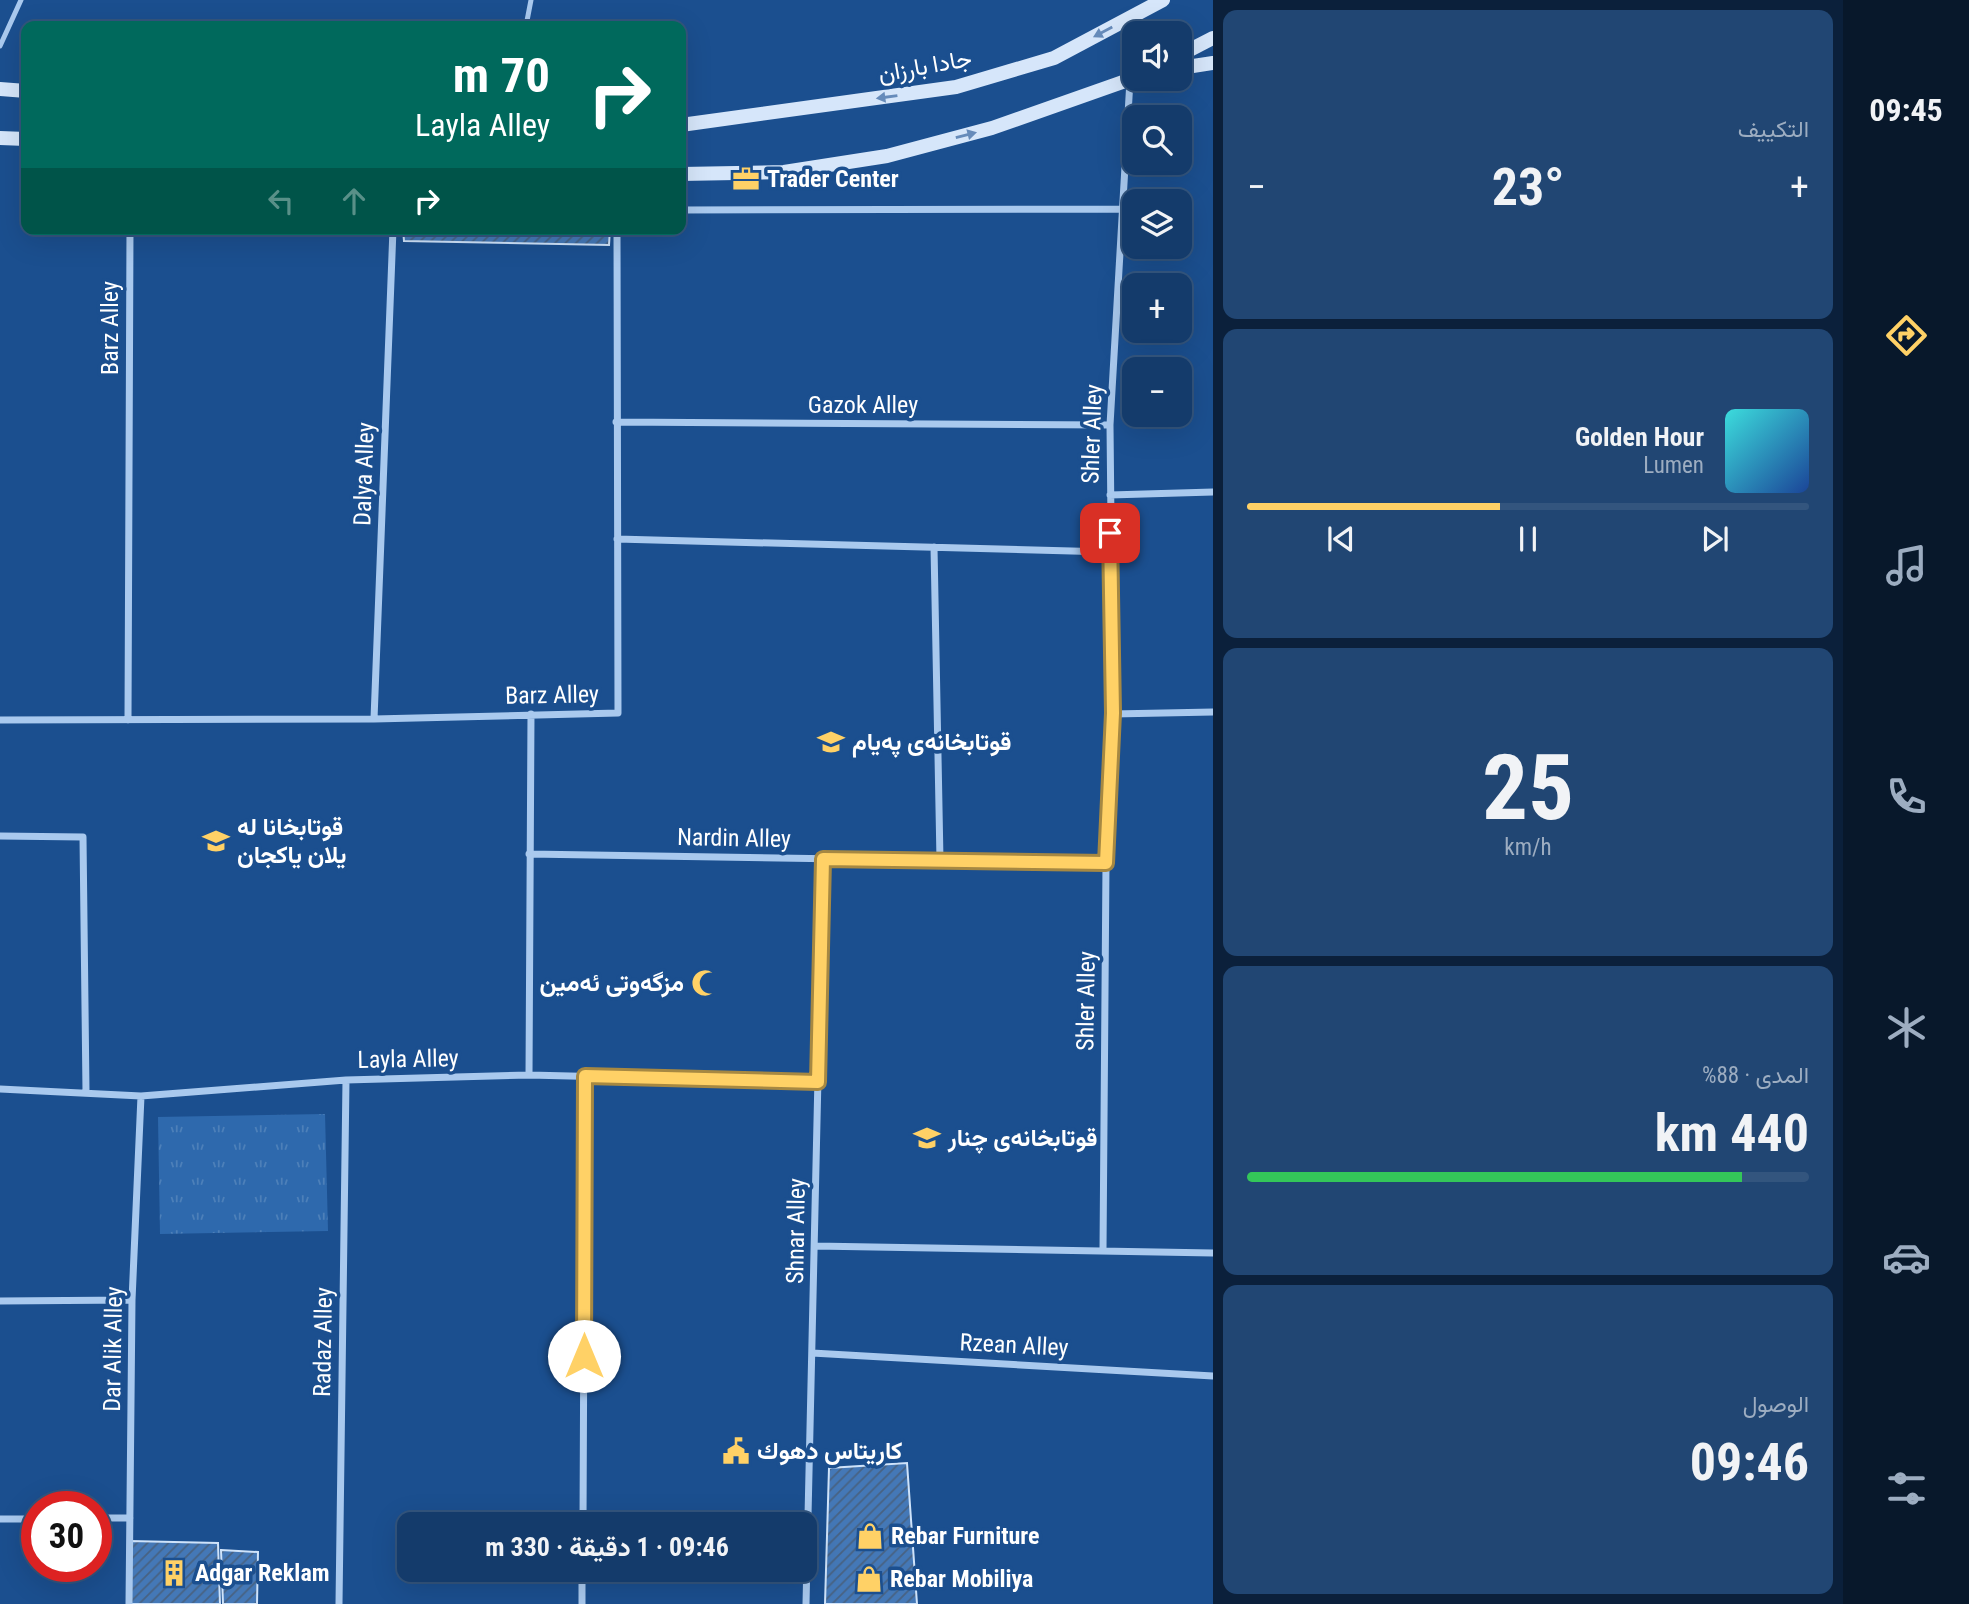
<!DOCTYPE html>
<html lang="ar">
<meta charset="utf-8">
<style>
:root{--surface:#143b6b;--page:#214673;--text:#f1f3f6;--muted:#9dadc1;--line:#33557e;--accent:#ffd166}
body{margin:0;font-family:"Roboto Condensed",Vazirmatn,sans-serif;background:var(--page);color:var(--text);direction:rtl;height:100vh;display:flex;flex-direction:column;font-size:26px;white-space:nowrap}
*{box-sizing:border-box;margin:0}
p{font-size:23px;color:var(--muted)}
.icon{flex:none;width:38px;height:38px;fill:none;stroke:currentColor;stroke-width:2;stroke-linecap:round;stroke-linejoin:round}
.map{position:relative;flex:1;overflow:hidden;direction:ltr}
.details{display:flex;flex-direction:column;gap:10px;padding:10px;background:#0b203b;width:630px}
.details>*{flex:none}
.guide{position:absolute;left:21px;top:21px;width:665px;height:214px;border-radius:14px;box-shadow:0 7px 28px #0002,0 0 0 2px var(--line);direction:rtl;background:#00695c;color:#fff;overflow:hidden}
.tools{position:absolute;left:1122px;top:21px;display:grid;gap:14px}
.tools a{display:grid;place-items:center;width:70px;height:70px;border-radius:14px;background:var(--surface);box-shadow:0 7px 28px #0002,0 0 0 2px var(--line);font-size:35px}
.speed{position:absolute;left:21px;top:1491px;display:flex;gap:14px;font-size:35px;font-weight:700;text-align:center}
.speed>*{display:grid;place-content:center;width:91px;height:91px;border-radius:50%;background:var(--surface);box-shadow:0 7px 28px #0002,0 0 0 2px var(--line);line-height:1}
.speed .limit{border:10px solid #d22;background:#fff;color:#111}
.pin{position:absolute;display:grid;place-items:center;width:60px;height:60px;color:#fff;margin:-30px;border-radius:14px;box-shadow:0 4px 10px #0006}
.me{position:absolute;width:77px;margin:-38px;rotate:0deg;stroke-linejoin:round;filter:drop-shadow(0 0 5px #0008)}
.turn{display:flex;align-items:center;gap:24px;height:147px;padding:0 21px;font-size:32px}
.turn .icon{width:91px;height:91px;stroke-width:2.5}
.turn b{display:block;font-size:49px;line-height:60px}
.lanes{display:flex;align-items:center;height:66px;padding:0 21px;background:#0003;justify-content:center;gap:35px;direction:ltr}
.lanes .off{opacity:.35}
.big{font-size:52px;font-weight:700;line-height:1.1}
.details .card{flex:1;display:flex;flex-direction:column;justify-content:center;gap:10px;min-width:0;padding:0 24px;border-radius:14px;background:var(--page)}
.details .dial{align-items:center;gap:0}
.dial b{font-size:91px;line-height:1}
.song{display:flex;align-items:center;gap:21px}
.cover{width:84px;height:84px;border-radius:10px;background:linear-gradient(135deg,hsl(180 70% 55%),hsl(220 70% 35%))}
.played{height:7px;border-radius:4px;background:linear-gradient(90deg,var(--accent) 45%,var(--line) 45%)}
.keys{display:flex;justify-content:space-around;direction:ltr}
.heat{display:flex;justify-content:space-between;align-items:center;font-size:38px;direction:ltr}
.charge{height:10px;border-radius:5px;background:linear-gradient(90deg,#34c759 88%,var(--line) 0)}
.trip{position:absolute;left:397px;top:1512px;width:420px;height:70px;border-radius:14px;background:var(--surface);box-shadow:0 7px 28px #0002,0 0 0 2px var(--line);font-weight:700;line-height:70px;text-align:center;direction:rtl}
main{display:flex;flex:1;min-height:0}
.tab-bar{display:flex;flex-direction:column;width:126px;justify-content:space-around;align-items:center;background:#08182b;color:var(--muted)}
.tab-bar .icon{width:49px;height:49px}
.tab-bar .active{color:var(--accent)}
.tab-bar b{font-size:32px;color:var(--text)}
.map>svg:first-child{display:block}
.park{fill:url(#park-tufts)}
.building{fill:url(#building-hatch);stroke:#cfe3fa;stroke-width:2}
.lines{fill:none;stroke-linecap:round;stroke-linejoin:round}
.lane{stroke:#a9c9ee;stroke-width:5}
.street{stroke:#a9c9ee;stroke-width:7}
.secondary{stroke:#d6e6fa;stroke-width:14}
.oneway{fill:#668bba}
.route-casing{stroke:#a68842;stroke-width:18}
.route{stroke:#ffd166;stroke-width:12}
.labels{text-anchor:middle;dominant-baseline:central;stroke-width:7;stroke-linejoin:round;paint-order:stroke}
.street-label{font-size:24px;fill:#fff;stroke:#1b4f8f}
.poi-label{font-size:24px;font-weight:bold;fill:#fff;stroke:#1b4f8f;text-anchor:start}
</style>
<main>
<nav class="tab-bar">
<b>09:45</b>
<svg class="icon active" aria-label="directions" viewBox="0 0 24 24"><path d="M12 3l9 9-9 9-9-9zM9 14v-3h6M13 9l2 2-2 2"/></svg>
<svg class="icon" aria-label="music" viewBox="0 0 24 24"><path d="M9 18V5l10-2v13"/><circle cx="6" cy="18" r="3"/><circle cx="16" cy="16" r="3"/></svg>
<svg class="icon" aria-label="phone" viewBox="0 0 24 24"><path d="M5 4h4l2 5-3 2q2 4 5 5l2-3 5 2v4C11 20 4 13 5 4z"/></svg>
<svg class="icon" aria-label="climate" viewBox="0 0 24 24"><path d="M12 3v18M4 7l16 10M4 17L20 7"/></svg>
<svg class="icon" aria-label="car" viewBox="0 0 24 24"><path d="M5 17H2v-5l4-1 3-4h7l3 4 3 1v5h-3M9 17h6M6 11h13"/><circle cx="7" cy="17" r="2"/><circle cx="17" cy="17" r="2"/></svg>
<svg class="icon" aria-label="filters" viewBox="0 0 24 24"><path d="M4 7h16M4 17h16"/><circle cx="9" cy="7" r="2"/><circle cx="15" cy="17" r="2"/></svg>
</nav>
<section class="details">
<div class="card"><p>التكييف</p>
<div class="heat"><a>−</a><b class="big">23°</b><a>+</a></div>
</div>
<div class="card">
<div class="song"><i class="cover"></i><div><b>Golden Hour</b><p>Lumen</p></div></div>
<div class="played"></div>
<div class="keys"><svg class="icon" aria-label="previous" viewBox="0 0 24 24"><path d="M18 5L8 12l10 7zM5 5v14"/></svg><svg class="icon" aria-label="pause" viewBox="0 0 24 24"><path d="M8 5v14M16 5v14"/></svg><svg class="icon" aria-label="next" viewBox="0 0 24 24"><path d="M6 5l10 7-10 7zM19 5v14"/></svg></div>
</div>
<div class="card dial"><b>25</b><p>km/h</p></div>
<div class="card"><p>المدى · 88%</p><b class="big">440 km</b><div class="charge"></div></div>
<div class="card"><p>الوصول</p><b class="big">09:46</b></div>
</section>
<div class="map">
<svg width="1213" height="1604" viewBox="0 0 1213 1604">
<defs>
<pattern id="park-tufts" width="24" height="20" patternUnits="userSpaceOnUse" patternTransform="scale(1.75)"><rect width="24" height="20" fill="#2e69ad"/><path d="M3 7l-1-3M5 7V3M7 7l1-3M15 17l-1-3M17 17v-4M19 17l1-3" fill="none" stroke="#4d80b9"/></pattern>
<pattern id="building-hatch" width="6" height="6" patternUnits="userSpaceOnUse" patternTransform="scale(1.75)"><rect width="6" height="6" fill="#4478b7"/><path d="M-1 1l2-2M0 6l6-6M5 7l2-2" fill="none" stroke="#486282"/></pattern>
</defs>
<rect width="100%" height="100%" fill="#1b4f8f"/>
<!-- park -->
<path class="park" d="M325,1114l3,117 -168,3 -2,-117z"/>
<!-- building -->
<path class="building" d="M403,229h207l-1,16 -205,-4z
M907,1463l10,141h-92l4,-136z
M130,1541l88,2 2,61h-91z
M221,1550l37,2 -1,52h-34z"/>
<g class="lines">
<!-- lane -->
<path class="lane" d="M526,26l5,-26
M0,46l21,-46"/>
<!-- street -->
<path class="street" d="M681,210l442,-1
M616,422l494,3
M1110,495l103,-3
M617,539l492,13
M934,547l6,313
M1113,714l100,-2
M374,719l19,-490
M0,720l374,-1 244,-6 -1,-484
M128,720l2,-491
M0,836l83,1 3,254
M529,854l577,9
M529,1075l2,-361
M0,1089l141,7 205,-16 183,-5 289,7
M815,1246l398,7
M1103,1251l3,-388 7,-149 -3,-289 20,-345
M0,1301l132,-1
M812,1353l401,23
M96,1518h34
M0,1519h37
M583,1524l2,-448
M129,1604l3,-304 9,-204
M339,1604l7,-524
M582,1604v-34
M806,1604l17,-746"/>
<!-- secondary -->
<path class="secondary" d="M1180,55l33,-17
M1180,68l33,-5
M0,89l26,2
M681,125l275,-38 98,-29 109,-58
M0,138l26,1
M681,174l103,-2 103,-16 105,-28 142,-50"/>
</g>
<!-- one-way arrows -->
<defs><path id="oneway-solid" d="M-6-.8H1V-3.2L6.5 0L1 3.2V.8H-6Z" transform="scale(1.75)"/></defs>
<g class="oneway">
<use href="#oneway-solid" transform="translate(1103 32) rotate(152)"/>
<use href="#oneway-solid" transform="translate(887 97) rotate(172)"/>
<use href="#oneway-solid" transform="translate(966 135) rotate(-14)"/>
</g>
<g class="lines">
<defs>
<path id="route" d="M584,1356l1,-280 233,6 5,-223 283,4 7,-150 -3,-180"/>
</defs>
<!-- route casing -->
<use href="#route" class="route-casing"/>
<!-- route -->
<use href="#route" class="route"/>
</g>
<!-- icons -->
<defs>
<symbol id="office-bare" viewBox="-9 -9 18 18"><path d="M-6-3h4V-5.5h4V-3h4V5H-6ZM-1-4.5V-3h2v-1.5ZM-6 0V1H6V0Z" fill="#ffd166" stroke="#1b4f8f" stroke-width="2.5" paint-order="stroke"/></symbol>
<symbol id="school-bare" viewBox="-9 -9 18 18"><path d="M0-5L7-2L0 1L-7-2ZM-4 1L0 2.5L4 1V4Q0 6-4 4Z" fill="#ffd166" stroke="#1b4f8f" stroke-width="2.5" paint-order="stroke"/></symbol>
<symbol id="mosque-bare" viewBox="-9 -9 18 18"><path d="M3.5-4.9A6 6 0 1 0 3.5 4.9A5 5 0 1 1 3.5-4.9Z" fill="#ffd166" stroke="#1b4f8f" stroke-width="2.5" paint-order="stroke"/></symbol>
<symbol id="civic-bare" viewBox="-9 -9 18 18"><path d="M-.6-6.5H3V-4.5H.6V-3L4-1V1h2V6H-6V1h2V-1L-.6-3ZM-1.2 2.5V6h2.4V2.5Z" fill="#ffd166" stroke="#1b4f8f" stroke-width="2.5" paint-order="stroke"/></symbol>
<symbol id="shop-bare" viewBox="-9 -9 18 18"><path d="M-5-2.5h2.3a2.7 3.5 0 0 1 5.4 0H5L5.5 6h-11ZM-1.5-2.5h3a1.5 2.3 0 0 0-3 0Z" fill="#ffd166" stroke="#1b4f8f" stroke-width="2.5" paint-order="stroke"/></symbol>
<symbol id="building-bare" viewBox="-9 -9 18 18"><path d="M-4-6H4V6H1V3H-1V6H-4ZM-2.5-4.3h1.7v1.8h-1.7ZM.8-4.3h1.7v1.8H.8ZM-2.5-1h1.7V.8h-1.7ZM.8-1h1.7V.8H.8Z" fill="#ffd166" stroke="#1b4f8f" stroke-width="2.5" paint-order="stroke"/></symbol>
</defs>
<g fill-rule="evenodd">
<use href="#office-bare" x="727" y="160" width="38" height="38"/>
<use href="#school-bare" x="812" y="723" width="38" height="38"/>
<use href="#school-bare" x="197" y="822" width="38" height="38"/>
<use href="#mosque-bare" x="686" y="964" width="38" height="38"/>
<use href="#school-bare" x="908" y="1119" width="38" height="38"/>
<use href="#civic-bare" x="717" y="1432" width="38" height="38"/>
<use href="#shop-bare" x="851" y="1517" width="38" height="38"/>
<use href="#building-bare" x="155" y="1554" width="38" height="38"/>
<use href="#shop-bare" x="850" y="1560" width="38" height="38"/>
</g>
<g class="labels">
<!-- street labels -->
<g class="street-label">
<text transform="translate(925 66) rotate(-10)">جادا بارزان</text>
<text transform="translate(110 328) rotate(-90)">Barz Alley</text>
<text x="863" y="405">Gazok Alley</text>
<text transform="translate(1092 434) rotate(-88)">Shler Alley</text>
<text transform="translate(364 474) rotate(-88)">Dalya Alley</text>
<text transform="translate(552 695) rotate(-1)">Barz Alley</text>
<text transform="translate(734 838) rotate(1)">Nardin Alley</text>
<text transform="translate(1086 1001) rotate(-89)">Shler Alley</text>
<text transform="translate(408 1059) rotate(-1)">Layla Alley</text>
<text transform="translate(796 1231) rotate(-89)">Shnar Alley</text>
<text transform="translate(323 1342) rotate(-89)">Radaz Alley</text>
<text transform="translate(1014 1345) rotate(3)">Rzean Alley</text>
<text transform="translate(113 1349) rotate(-89)">Dar Alik Alley</text>
</g>
<!-- poi labels -->
<g class="poi-label">
<text x="767" y="179">Trader Center</text>
<text x="852" y="742">قوتابخانەی پەیام</text>
<text x="237" y="827">قوتابخانا له<tspan x="237" dy="28">يلان ياكجان</tspan></text>
<text x="684" y="983" text-anchor="end">مزگەوتی ئەمین</text>
<text x="948" y="1138">قوتابخانەی چنار</text>
<text x="757" y="1451">كاريتاس دهوك</text>
<text x="891" y="1536">Rebar Furniture</text>
<text x="195" y="1573">Adgar Reklam</text>
<text x="890" y="1579">Rebar Mobiliya</text>
</g>
</g>
</svg>
<div class="tools">
<a><svg class="icon" aria-label="sound" viewBox="0 0 24 24"><path d="M4 9h4l5-4v14l-5-4H4zM17 9q2 3 0 6"/></svg></a>
<a><svg class="icon" aria-label="search" viewBox="0 0 24 24"><circle cx="10" cy="10" r="6"/><path d="M15 15l6 6"/></svg></a>
<a><svg class="icon" aria-label="layers" viewBox="0 0 24 24"><path d="M12 4l9 5-9 5-9-5zM3 14l9 5 9-5"/></svg></a>
<a>+</a>
<a>−</a>
</div>
<div class="speed"><div class="limit">30</div></div>
<div class="pin" style="left:1110px;top:533px;background:#d93025"><svg class="icon" aria-label="arrive" viewBox="0 0 24 24"><path d="M6 21V4h12l-3 4 3 4H6"/></svg></div>
<svg class="me" style="left:584px;top:1356px" viewBox="-20 -20 40 40"><circle r="19" fill="#fff"/><path d="M0-13L10 11 0 6-10 11z" fill="#ffd166"/></svg>
<div class="trip">09:46 · 1 دقيقة · 330 m</div>
<div class="guide">
<div class="turn"><svg class="icon" aria-label="right" viewBox="0 0 24 24"><path d="M7 20v-9h11M14 6l5 5-5 5"/></svg><div><b>70 m</b>Layla Alley</div></div>
<div class="lanes"><svg class="icon off" aria-label="left" viewBox="0 0 24 24"><path d="M17 20v-9H6M10 6l-5 5 5 5"/></svg><svg class="icon off" aria-label="ahead" viewBox="0 0 24 24"><path d="M12 20V5M6 11l6-6 6 6"/></svg><svg class="icon" aria-label="right" viewBox="0 0 24 24"><path d="M7 20v-9h11M14 6l5 5-5 5"/></svg></div>
</div>
</div>
</main>
